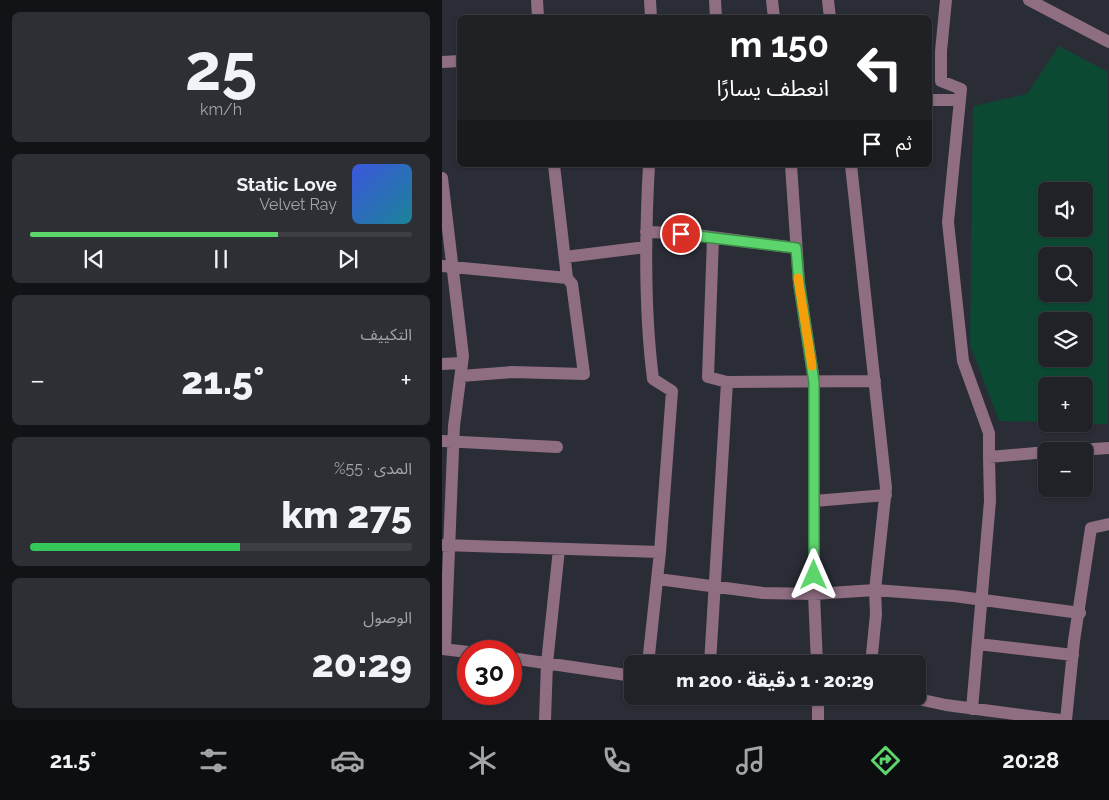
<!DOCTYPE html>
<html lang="ar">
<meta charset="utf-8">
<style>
:root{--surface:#202228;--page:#2d2f34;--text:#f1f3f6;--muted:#a2a4a8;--line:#3d3f45;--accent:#5dd56d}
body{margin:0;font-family:Raleway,"Noto Sans Arabic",sans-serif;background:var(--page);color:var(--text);direction:rtl;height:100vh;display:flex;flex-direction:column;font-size:19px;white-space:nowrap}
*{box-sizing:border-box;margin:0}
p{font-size:16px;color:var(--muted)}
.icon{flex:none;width:28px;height:28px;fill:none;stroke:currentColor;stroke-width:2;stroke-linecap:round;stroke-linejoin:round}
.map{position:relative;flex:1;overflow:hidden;direction:ltr}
.sheet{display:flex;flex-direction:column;gap:12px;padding:12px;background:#121316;width:442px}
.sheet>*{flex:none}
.guide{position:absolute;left:15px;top:15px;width:475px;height:152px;border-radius:8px;box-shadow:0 1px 4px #0004,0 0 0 1px var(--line);direction:rtl;background:#202124;color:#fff;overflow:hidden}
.controls{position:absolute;left:596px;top:182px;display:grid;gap:10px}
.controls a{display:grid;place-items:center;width:55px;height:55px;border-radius:8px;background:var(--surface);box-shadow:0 1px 4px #0004,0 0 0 1px var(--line);font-size:25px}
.speed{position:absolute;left:15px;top:640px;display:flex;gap:10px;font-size:25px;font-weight:700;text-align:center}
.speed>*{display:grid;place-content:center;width:65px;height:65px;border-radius:50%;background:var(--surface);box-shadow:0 1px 4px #0004,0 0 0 1px var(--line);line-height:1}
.speed .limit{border:8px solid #d22;background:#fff;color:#111}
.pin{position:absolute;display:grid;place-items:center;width:42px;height:42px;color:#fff;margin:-21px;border:2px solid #fff;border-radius:50%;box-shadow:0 1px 5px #0007}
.me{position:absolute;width:55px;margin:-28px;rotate:0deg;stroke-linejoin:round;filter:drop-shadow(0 0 4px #0008)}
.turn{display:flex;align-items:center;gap:18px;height:105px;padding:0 20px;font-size:22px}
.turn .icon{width:65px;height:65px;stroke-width:2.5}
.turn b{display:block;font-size:35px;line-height:42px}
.then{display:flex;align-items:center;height:48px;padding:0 20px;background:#0003;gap:10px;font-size:19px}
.big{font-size:38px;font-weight:800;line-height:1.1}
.sheet .tile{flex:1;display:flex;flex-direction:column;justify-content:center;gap:8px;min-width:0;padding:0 18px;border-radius:8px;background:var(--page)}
.sheet .dial{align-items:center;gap:0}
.dial b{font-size:65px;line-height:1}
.song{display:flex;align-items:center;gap:15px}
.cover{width:60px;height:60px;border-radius:8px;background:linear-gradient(135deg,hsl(230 70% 55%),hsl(190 70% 35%))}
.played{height:5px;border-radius:2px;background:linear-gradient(90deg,var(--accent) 65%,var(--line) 65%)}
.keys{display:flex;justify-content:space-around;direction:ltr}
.heat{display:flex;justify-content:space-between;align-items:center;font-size:28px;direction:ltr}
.charge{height:8px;border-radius:4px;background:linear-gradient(90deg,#34c759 55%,var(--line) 0)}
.trip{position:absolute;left:182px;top:655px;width:302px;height:50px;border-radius:8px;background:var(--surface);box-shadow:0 1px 4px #0004,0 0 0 1px var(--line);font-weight:800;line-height:50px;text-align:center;direction:rtl}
.dock{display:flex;height:80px;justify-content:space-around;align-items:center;background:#0d0e10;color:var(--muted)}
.dock .icon{width:35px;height:35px}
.dock .active{color:var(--accent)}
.dock b{font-size:22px;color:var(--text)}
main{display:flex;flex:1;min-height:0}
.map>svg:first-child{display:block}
.grass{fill:#0c4933;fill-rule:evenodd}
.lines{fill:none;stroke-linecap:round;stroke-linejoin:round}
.minor{stroke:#8f6e82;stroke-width:12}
.route-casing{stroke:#3c8a47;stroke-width:12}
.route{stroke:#5dd56d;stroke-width:9}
.slow{stroke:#f59e0b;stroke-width:9}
</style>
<main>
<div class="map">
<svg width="667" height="720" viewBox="0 0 667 720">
<rect width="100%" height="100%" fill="#2a2d36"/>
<!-- grass -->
<path class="grass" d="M617,46l49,26v352h-23l-1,-38h-37v36l-48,-1 -29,-76 3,-239 54,-12zM605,191h37v38h-37zM605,256h37v38h-37zM605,321h37v38h-37z"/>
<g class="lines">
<!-- minor -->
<path class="minor" d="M95,0l1,18
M208,0l1,18
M273,0l1,18
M330,0l2,18
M386,0l2,18
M504,0l-5,51v30l20,8 -13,133 15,139 26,72v24l1,44 -18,208
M587,0l80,42
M0,62l18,-1
M488,100h30
M349,165l8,118 15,98v213l3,70
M409,165l35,323 -11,102 1,24 -5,50
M0,178l21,178 -9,70 -9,223
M204,232l35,1 115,15
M271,238l-5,139 19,5 148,-1
M123,257l81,-10
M0,266l125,12
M0,364l20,-1
M19,376l51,-4 72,2 -12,-90 -5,-6 -13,-113
M0,441l115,6
M621,451l46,-3
M547,457l58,-5
M372,501l72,-6
M1,545l217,7
M216,579l105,14 51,1 61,-4 79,6 126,17
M536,644l95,11
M0,649l26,3
M69,658l122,18
M206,664l12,-112 12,-161 -19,-12c-9,-71 -8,-143 -4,-214
M268,664l17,-282
M376,696v24
M462,696l42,9 114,15
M103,720l2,-57 12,-114
M624,720l8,-79 17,-113 18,-4"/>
</g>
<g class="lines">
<defs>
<path id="route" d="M239,234l115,14 3,35 15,99v193"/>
</defs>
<!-- route casing -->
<use href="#route" class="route-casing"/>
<!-- route -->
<use href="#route" class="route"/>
<!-- slow -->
<path class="slow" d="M356,278l14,88"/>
</g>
</svg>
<div class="controls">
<a><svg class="icon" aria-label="sound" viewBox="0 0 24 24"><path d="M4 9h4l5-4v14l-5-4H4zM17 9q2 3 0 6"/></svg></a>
<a><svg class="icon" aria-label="search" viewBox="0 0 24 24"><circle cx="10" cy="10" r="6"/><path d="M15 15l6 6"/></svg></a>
<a><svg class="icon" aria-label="layers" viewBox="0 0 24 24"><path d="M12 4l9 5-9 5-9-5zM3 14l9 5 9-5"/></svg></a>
<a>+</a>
<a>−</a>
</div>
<div class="speed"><div class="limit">30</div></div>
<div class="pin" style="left:239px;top:234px;background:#d93025"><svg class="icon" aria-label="arrive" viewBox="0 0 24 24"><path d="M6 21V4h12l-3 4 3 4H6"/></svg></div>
<svg class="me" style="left:372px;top:575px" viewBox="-20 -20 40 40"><path d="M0-17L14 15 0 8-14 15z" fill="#5dd56d" stroke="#fff" stroke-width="4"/></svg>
<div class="trip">20:29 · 1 دقيقة · 200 m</div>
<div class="guide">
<div class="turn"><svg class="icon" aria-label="left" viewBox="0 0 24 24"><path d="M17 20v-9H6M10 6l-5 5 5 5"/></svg><div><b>150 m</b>انعطف يسارًا</div></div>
<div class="then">ثم<svg class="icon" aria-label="arrive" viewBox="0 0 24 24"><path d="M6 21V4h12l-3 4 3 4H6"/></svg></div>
</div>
</div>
<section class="sheet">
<div class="tile dial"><b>25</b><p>km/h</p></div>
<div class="tile">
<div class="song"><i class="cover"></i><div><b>Static Love</b><p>Velvet Ray</p></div></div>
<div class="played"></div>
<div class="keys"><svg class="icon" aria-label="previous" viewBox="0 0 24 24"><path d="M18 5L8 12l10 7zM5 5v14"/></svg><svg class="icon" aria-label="pause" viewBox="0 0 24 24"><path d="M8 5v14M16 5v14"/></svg><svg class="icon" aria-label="next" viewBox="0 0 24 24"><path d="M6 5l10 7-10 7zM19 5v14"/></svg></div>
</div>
<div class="tile"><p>التكييف</p>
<div class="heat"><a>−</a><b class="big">21.5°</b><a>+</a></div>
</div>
<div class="tile"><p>المدى · 55%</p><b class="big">275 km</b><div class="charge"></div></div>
<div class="tile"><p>الوصول</p><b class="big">20:29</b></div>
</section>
</main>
<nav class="dock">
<b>20:28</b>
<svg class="icon active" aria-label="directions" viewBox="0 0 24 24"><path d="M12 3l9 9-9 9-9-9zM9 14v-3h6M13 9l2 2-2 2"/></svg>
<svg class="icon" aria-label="music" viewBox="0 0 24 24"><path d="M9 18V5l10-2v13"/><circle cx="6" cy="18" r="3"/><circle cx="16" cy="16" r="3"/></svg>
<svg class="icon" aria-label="phone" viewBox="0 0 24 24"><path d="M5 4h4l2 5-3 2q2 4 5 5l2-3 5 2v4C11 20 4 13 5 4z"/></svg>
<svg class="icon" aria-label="climate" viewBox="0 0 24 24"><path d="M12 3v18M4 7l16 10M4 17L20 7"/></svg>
<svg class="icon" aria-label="car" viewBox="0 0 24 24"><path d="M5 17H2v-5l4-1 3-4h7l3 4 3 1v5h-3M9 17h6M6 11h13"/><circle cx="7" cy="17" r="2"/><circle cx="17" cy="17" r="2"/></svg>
<svg class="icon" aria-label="filters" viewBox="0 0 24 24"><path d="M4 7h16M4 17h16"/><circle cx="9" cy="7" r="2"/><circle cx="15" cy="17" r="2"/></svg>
<b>21.5°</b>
</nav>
